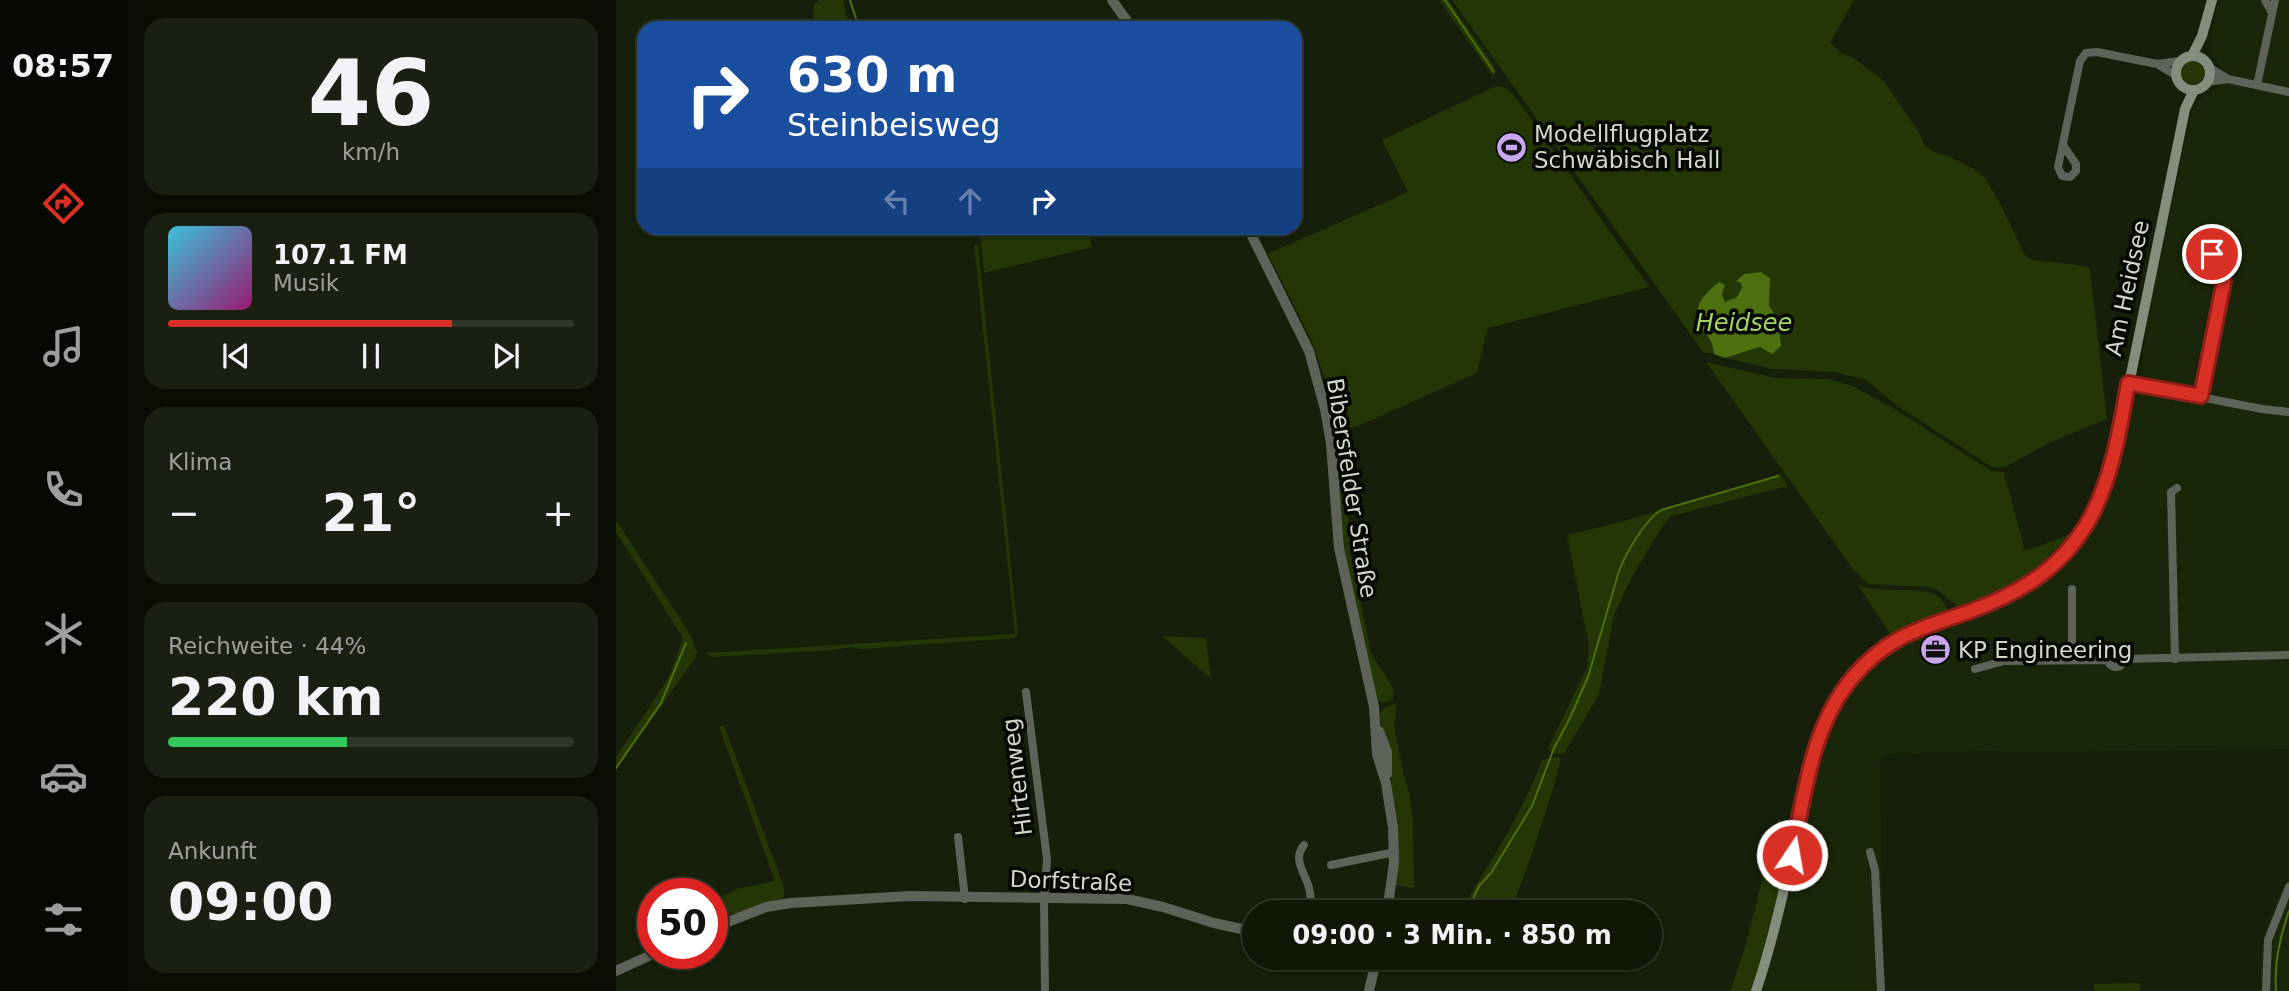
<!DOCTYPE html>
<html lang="de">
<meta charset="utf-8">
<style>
:root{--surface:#101707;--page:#192011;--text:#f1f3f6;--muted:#9c9f9b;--line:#303628;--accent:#d93025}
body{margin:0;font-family:"DejaVu Sans",sans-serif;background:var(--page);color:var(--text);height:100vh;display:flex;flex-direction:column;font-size:26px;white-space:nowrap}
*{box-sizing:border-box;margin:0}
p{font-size:23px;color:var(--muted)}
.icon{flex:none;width:38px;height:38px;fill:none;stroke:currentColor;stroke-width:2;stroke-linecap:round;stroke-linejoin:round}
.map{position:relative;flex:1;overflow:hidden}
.panel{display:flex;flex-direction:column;gap:18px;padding:18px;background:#090d04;width:490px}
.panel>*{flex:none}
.hud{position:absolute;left:21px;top:21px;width:665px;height:214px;border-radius:21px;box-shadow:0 2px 5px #0004,0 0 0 2px var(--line);background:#1a4fa0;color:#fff;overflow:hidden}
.speed{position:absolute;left:21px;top:878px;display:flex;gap:14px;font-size:35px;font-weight:700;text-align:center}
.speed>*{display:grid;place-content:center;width:91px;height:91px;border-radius:50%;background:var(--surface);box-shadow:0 2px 5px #0004,0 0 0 2px var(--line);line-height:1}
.speed .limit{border:10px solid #d22;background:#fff;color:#111}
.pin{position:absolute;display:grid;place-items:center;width:60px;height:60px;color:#fff;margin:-30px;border:4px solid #fff;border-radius:50%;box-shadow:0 2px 7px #0007}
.me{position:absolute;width:77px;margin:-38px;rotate:12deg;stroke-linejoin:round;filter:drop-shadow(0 0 5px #0008)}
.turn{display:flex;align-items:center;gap:24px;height:147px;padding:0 35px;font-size:32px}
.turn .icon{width:91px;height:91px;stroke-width:2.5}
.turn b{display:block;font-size:49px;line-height:60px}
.lanes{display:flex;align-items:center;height:66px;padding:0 35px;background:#0003;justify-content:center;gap:35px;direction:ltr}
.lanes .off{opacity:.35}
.big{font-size:52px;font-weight:700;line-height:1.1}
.panel .tile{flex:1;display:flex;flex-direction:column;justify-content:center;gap:10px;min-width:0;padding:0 24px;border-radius:21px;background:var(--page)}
.panel .dial{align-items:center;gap:0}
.dial b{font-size:91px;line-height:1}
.song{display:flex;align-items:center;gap:21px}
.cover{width:84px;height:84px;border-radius:10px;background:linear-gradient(135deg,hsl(190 70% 55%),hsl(320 70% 35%))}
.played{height:7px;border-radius:4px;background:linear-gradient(90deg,var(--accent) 70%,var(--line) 70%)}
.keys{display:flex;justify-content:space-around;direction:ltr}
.heat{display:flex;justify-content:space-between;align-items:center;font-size:38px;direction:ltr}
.charge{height:10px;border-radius:5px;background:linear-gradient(90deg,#34c759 44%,var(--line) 0)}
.trip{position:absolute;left:626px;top:900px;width:420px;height:70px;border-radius:35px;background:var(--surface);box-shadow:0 2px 5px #0004,0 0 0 2px var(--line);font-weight:700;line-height:70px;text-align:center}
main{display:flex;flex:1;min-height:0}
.menu{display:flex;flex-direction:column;width:126px;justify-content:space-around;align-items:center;background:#060903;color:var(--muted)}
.menu .icon{width:49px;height:49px}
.menu .active{color:var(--accent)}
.menu b{font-size:32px;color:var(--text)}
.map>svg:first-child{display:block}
.built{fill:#1a2609}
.green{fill:#233605}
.water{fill:#4d6f10}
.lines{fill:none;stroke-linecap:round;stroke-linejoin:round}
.stream{stroke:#4d6f10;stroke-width:2}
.minor{stroke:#5e6359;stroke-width:8}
.tertiary{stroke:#5e6359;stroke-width:10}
.secondary{stroke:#858d7c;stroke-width:10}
.route-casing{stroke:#8d1f18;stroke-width:18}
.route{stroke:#d93025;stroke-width:12}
.labels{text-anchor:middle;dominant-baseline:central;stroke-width:7;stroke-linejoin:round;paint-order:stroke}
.poi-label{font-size:23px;fill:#d1d8ca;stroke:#040702;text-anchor:start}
.street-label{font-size:23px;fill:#d1d8ca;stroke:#040702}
.water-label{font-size:24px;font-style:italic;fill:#a3d461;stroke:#040702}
</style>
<main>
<nav class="menu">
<b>08:57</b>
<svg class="icon active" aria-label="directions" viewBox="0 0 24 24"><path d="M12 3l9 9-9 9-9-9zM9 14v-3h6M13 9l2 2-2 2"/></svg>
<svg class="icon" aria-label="music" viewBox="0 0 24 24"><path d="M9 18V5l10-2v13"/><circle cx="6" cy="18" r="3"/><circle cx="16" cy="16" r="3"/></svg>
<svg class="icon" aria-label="phone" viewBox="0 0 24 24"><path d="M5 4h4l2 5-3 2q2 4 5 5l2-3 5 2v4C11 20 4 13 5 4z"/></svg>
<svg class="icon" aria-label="climate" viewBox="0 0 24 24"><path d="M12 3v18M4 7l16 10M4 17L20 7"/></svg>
<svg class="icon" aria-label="car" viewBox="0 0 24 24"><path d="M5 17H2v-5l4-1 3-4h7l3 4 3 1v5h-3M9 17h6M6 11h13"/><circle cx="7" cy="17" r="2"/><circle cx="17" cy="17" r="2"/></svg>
<svg class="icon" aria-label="filters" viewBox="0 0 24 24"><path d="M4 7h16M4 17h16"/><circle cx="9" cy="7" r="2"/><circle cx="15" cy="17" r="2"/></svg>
</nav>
<section class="panel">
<div class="tile dial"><b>46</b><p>km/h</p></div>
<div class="tile">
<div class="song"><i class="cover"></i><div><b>107.1 FM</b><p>Musik</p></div></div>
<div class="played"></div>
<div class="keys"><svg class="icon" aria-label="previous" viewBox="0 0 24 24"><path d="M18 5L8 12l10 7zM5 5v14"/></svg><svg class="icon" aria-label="pause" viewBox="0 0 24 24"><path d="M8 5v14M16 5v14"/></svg><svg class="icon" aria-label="next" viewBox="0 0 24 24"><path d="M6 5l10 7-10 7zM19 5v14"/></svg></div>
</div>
<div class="tile"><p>Klima</p>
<div class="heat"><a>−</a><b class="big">21°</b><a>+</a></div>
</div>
<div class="tile"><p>Reichweite · 44%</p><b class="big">220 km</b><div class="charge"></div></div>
<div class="tile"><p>Ankunft</p><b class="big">09:00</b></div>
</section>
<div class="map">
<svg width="1673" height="991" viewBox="0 0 1673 991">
<rect width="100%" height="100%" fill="#151f09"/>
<!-- built -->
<path class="built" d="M1602,0h71v749l-285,4 -8,-2 -111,3 -5,4 4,233h-124l63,-251 10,-26 16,-24 22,-25 25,-19 24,-15 84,-28 29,-12 32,-25 26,-33 17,-33 28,-101 4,-5 7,-2 55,11 2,-10 -56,-12 -7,-14 9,-58 42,-199 5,-10 24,-14 3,-14 -15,-25z
M1673,873v118h-29l2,-48 15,-44 3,-3z"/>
<!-- green -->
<path class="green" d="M203,0h24l6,28h-37l2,-23z
M823,0h9l46,65v13z
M836,0h402l-24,43 11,10 11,4 31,23 37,54 5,12 9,6 16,5 24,12 11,9 17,29 23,49 8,4 53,6 4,4 17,149 -61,25 -40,23h-14l-92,-59 -34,-28 -31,-8 -63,-3 -47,-11 35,-11 18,-28 -9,-13 1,-28 -9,-6 -17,2 -8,6 5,3 2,5 -6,9 -12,5 -3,-7 3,-10 -6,-3 -15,12 -4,31 13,15 1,14 -11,-2z
M1565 72a12 12 0 1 1 24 0a12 12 0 1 1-24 0Z
M880,86c11,-1 16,8 23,16l130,185 -161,41 -11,45 -137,61 -6,-1 -10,-56 -11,-33 -45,-90 140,-62 -26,-52z
M364,228h108l4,19 -108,26z
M358,245h4l40,389 -4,4 -153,11 -9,-2 -18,3 -122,7 -7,-4 310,-19z
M1090,362l70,16 53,1 23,7 46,25 93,60 13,1 21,79 44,-16 -42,44 -66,30 -22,-18 -11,-4 -60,-3 -16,-16z
M729,439l4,1 2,12 -7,25 8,84 19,92 21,33 2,9 -2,5 -9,3 -7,-4 -28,-118 -14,-135z
M1164,474l8,12 -117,30 -8,9 -30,50 -19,40 -15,79 -35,60 -13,-1 -3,-5 39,-80 2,-22 -22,-111c72,-16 142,-40 213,-61z
M0,520l74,114 7,19 -3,7 -78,110v-13l52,-78 15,-41 -67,-106z
M1242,585c24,9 62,1 78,10 7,4 10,11 13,18l-23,7 -17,8 -66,55 -15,23 -17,40 -35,159 -24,86h-22l15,-44 33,-128 10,3c14,-57 24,-113 65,-158 10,-11 25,-21 37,-30z
M546,636l44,2 5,41z
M781,703l-3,23 10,50 6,20 3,26 1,66 -18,-3 -5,-122 -12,-49 5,-6z
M108,725l60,162v10l-5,6 -52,12 -9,-17 19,-9 38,-8 -56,-154z
M937,757l8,1c-13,51 -29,98 -48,146l-8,8 -36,-6 -2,-6c29,-47 56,-89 75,-140z
M1524,983v8h-46v-7z"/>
<!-- water -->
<path class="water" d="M1145,272l9,6 -1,28 9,13 3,27 -9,8 -12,-7 -35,11 -11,-4c-2,-20 -9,-16 -14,-30 -8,-19 5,-31 19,-42l6,3 -3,10 3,7 12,-5 5,-9 -1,-5 -5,-2 8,-7z"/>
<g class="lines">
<!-- stream -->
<path class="stream" d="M234,0l9,28
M829,0l49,72
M0,768l45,-65 25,-60
M856,901l7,-15 12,-13 41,-67 22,-58 16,-30 18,-41 31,-106c7,-18 26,-51 42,-61l117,-34
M1660,991c-2,-27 4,-55 13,-80"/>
<!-- minor -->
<path class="minor" d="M1649,0l7,13
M1541,64l20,12
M1594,68l18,11 61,13
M1591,82l21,-3
M1641,85l18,-85
M1447,145l13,19v7l-6,6 -8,-1 -4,-9 22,-106 6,-8 11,-1 60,12 23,-3
M1512,383l134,26 27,3
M1585,396l27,-139 -3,-6 -8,-2 -5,5v8l12,19
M1456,589v71
M1492 659a8 8 0 1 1 16 0a8 8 0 1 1-16 0Z
M1508,659l165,-4
M1559,659l-4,-167 6,-4
M1359,669l29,-8 105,-1
M410,692l21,167 -3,41 1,91
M342,837l7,62
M688,845c-12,15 1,27 5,43 2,8 2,16 3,24
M1254,852l5,18 6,121
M715,865l64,-13
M1650,991l2,-51 21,-53"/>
<!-- tertiary -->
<path class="tertiary" d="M496,0l20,28
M632,228l61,123 16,58 6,35 8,104 35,159 3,47 9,29 7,45 1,35 -7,49
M763,731l8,21v22
M96,928l54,-21 25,-4 119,-7 217,3 36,8 51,16 41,9
M0,971l37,-17
M753,991l8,-34"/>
<!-- secondary -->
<path class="secondary" d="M1576,56l10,-20 10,-36
M1560 73a17 17 0 1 1 34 0a17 17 0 1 1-34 0Z
M1140,991c16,-47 27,-95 37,-143 13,-59 20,-120 59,-169 32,-41 69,-52 116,-67 83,-28 126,-74 147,-159l70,-344 9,-19"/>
</g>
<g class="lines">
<defs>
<path id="route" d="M1176,855c13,-62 19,-128 61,-178 36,-42 69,-49 118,-66 119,-43 138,-114 157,-228l73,13 23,-115 -12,-19v-8"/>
</defs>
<!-- route casing -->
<use href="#route" class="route-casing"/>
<!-- route -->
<use href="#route" class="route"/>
</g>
<!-- icons -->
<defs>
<symbol id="stadium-disc" viewBox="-11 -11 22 22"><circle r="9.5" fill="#c9a5ee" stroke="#040702"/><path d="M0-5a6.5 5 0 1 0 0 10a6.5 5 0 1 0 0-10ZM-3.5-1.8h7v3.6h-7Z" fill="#111"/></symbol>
<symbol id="office-disc" viewBox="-11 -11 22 22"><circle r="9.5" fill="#c9a5ee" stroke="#040702"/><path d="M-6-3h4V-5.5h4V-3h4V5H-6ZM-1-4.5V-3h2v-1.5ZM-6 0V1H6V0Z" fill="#111"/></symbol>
</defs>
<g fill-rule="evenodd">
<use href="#stadium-disc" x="878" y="130" width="35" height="35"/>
<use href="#office-disc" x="1302" y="632" width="35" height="35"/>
</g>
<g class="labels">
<!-- poi labels -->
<g class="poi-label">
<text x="918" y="134">Modellflugplatz<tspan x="918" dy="26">Schwäbisch Hall</tspan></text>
<text x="1342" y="650">KP Engineering</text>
</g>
<!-- street labels -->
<g class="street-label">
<text transform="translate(1511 288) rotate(-78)">Am Heidsee</text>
<text transform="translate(736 488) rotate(81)">Bibersfelder Straße</text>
<text transform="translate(401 777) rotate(-97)">Hirtenweg</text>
<text transform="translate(455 881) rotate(2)">Dorfstraße</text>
</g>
<!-- water labels -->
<g class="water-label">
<text x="1128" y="323">Heidsee</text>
</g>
</g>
</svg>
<div class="speed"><div class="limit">50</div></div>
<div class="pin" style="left:1596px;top:254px;background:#d93025"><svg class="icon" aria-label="arrive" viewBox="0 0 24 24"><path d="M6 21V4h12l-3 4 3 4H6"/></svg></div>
<svg class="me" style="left:1176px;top:855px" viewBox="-20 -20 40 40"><circle r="17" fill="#d93025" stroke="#fff" stroke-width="3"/><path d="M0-11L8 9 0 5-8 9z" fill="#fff"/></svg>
<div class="trip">09:00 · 3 Min. · 850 m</div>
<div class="hud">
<div class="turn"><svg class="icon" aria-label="right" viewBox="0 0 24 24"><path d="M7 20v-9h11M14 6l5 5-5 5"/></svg><div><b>630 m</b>Steinbeisweg</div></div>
<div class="lanes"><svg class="icon off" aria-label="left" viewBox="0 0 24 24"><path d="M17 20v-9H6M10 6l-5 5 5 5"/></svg><svg class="icon off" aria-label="ahead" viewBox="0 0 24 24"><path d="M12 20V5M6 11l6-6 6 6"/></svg><svg class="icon" aria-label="right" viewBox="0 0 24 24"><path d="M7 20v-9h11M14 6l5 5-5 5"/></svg></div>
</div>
</div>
</main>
